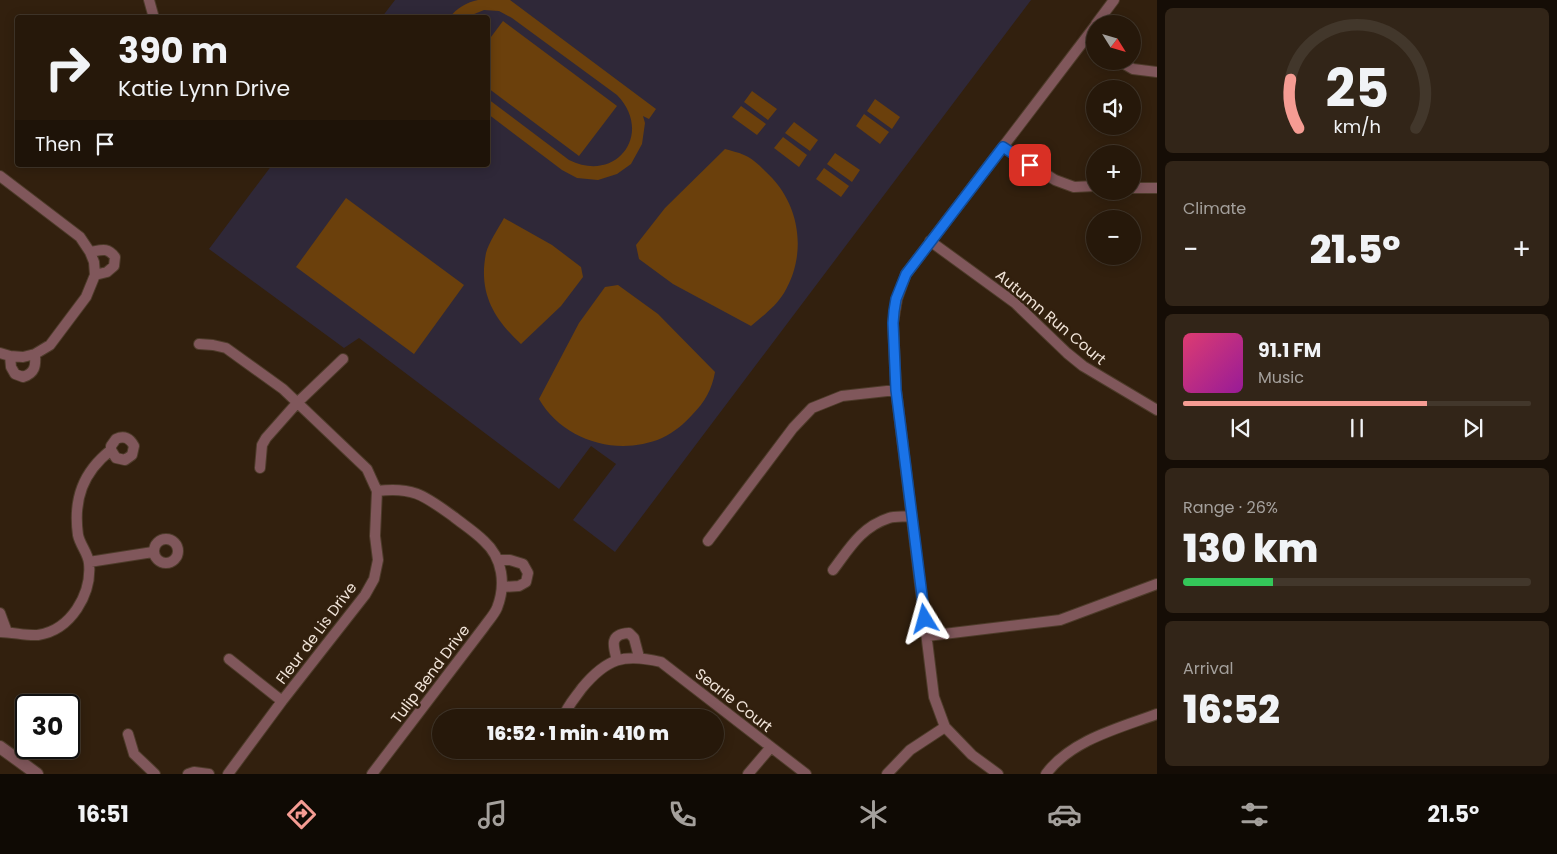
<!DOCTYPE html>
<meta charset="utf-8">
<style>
:root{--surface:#26180a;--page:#322518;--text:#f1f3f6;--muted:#a4a09c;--line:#42372b;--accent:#f59c93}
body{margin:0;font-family:Poppins,sans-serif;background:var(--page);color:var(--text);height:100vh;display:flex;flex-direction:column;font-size:19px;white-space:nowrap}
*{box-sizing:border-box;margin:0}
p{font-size:16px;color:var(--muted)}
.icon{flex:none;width:28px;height:28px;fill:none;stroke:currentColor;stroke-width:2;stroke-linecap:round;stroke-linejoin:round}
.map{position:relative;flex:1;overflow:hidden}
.drawer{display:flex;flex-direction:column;gap:8px;padding:8px;background:#150d06;width:400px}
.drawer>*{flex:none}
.guide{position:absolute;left:15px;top:15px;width:475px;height:152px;border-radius:5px;box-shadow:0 2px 12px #0003,0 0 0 1px var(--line);background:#26180a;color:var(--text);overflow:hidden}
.needle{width:32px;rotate:127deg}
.buttons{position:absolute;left:1086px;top:15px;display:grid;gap:10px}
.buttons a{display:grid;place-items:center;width:55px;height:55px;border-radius:50%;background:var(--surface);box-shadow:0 2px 12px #0003,0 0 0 1px var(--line);font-size:25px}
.speed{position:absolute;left:15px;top:694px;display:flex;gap:10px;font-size:25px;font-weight:700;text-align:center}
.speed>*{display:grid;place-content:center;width:65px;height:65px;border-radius:50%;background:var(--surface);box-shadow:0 2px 12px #0003,0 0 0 1px var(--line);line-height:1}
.speed .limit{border:2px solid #111;border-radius:8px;background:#fff;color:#111}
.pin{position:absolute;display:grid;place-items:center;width:42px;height:42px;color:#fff;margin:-21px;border-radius:10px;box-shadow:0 2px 8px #0006}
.me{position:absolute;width:55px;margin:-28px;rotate:352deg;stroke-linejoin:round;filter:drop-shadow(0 0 4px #0008)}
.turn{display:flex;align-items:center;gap:18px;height:105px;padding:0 20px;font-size:22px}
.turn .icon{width:65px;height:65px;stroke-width:2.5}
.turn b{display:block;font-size:35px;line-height:42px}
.then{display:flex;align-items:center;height:48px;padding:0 20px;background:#0003;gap:10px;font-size:19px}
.big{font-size:38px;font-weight:800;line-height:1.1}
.drawer .tile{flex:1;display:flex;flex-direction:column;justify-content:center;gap:8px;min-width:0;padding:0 18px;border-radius:8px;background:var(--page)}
.drawer .dial{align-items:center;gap:0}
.dial svg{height:130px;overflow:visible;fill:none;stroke:var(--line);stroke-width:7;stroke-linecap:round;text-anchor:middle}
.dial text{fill:var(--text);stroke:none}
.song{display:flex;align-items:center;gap:15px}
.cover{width:60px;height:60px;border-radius:8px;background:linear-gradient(135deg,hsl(340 70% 55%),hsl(300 70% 35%))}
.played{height:5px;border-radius:2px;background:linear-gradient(90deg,var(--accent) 70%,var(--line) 70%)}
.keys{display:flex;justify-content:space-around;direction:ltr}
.heat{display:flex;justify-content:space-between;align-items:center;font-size:28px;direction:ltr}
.charge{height:8px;border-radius:4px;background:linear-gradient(90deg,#34c759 26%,var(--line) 0)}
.trip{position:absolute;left:432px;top:709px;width:292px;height:50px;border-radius:25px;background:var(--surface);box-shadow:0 2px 12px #0003,0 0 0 1px var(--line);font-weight:800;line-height:50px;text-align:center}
.dock{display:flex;height:80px;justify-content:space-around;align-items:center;background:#0f0a04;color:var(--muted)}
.dock .icon{width:35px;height:35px}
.dock .on{color:var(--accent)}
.dock b{font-size:22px;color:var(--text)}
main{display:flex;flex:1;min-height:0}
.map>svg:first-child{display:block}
.education{fill:#2f2838}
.garden{fill:#6b400c}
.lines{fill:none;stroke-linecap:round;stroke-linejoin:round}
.minor-casing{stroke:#4d3b2a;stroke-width:12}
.tertiary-casing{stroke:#4d3b2a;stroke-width:14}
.minor{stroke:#80575b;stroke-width:10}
.tertiary{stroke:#80575b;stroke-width:12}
.route-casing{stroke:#114b97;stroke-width:12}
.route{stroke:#1a73e8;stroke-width:9}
.labels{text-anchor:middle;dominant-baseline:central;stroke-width:5;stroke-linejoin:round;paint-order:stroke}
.street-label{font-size:15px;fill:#f1e4d9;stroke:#32200e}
</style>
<main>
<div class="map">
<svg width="1157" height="774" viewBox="0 0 1157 774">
<rect width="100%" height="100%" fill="#32200e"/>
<!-- education -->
<path class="education" d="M395,0h636l-416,552 -42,-32 43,-56 -25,-18 -32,43 -200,-151 -15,10 -135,-99 63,-84h216v-147l-106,-1z"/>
<!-- garden -->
<path class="garden" d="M478,0h32l146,109 -7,10 -6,-3 2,7 -3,21 -11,20 -14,10 -19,6 -21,-2 -15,-8 -74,-56v-15l81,61c48,24 85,-27 48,-65l-105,-77 -13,-7 -15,-1 -17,7h-17c7,-9 17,-15 28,-17z
M503,21l114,85 -38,50 -91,-68v-47z
M752,91l25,18 -9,11 -24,-18z
M875,99l25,18 -8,12 -25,-18z
M741,106l25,18 -9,11 -25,-18z
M864,114l25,18 -9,12 -24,-18z
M794,122l24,18 -8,11 -25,-18z
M783,137l24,18 -8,12 -25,-19z
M725,149c6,2 13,3 19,6 8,3 15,10 21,16 35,31 43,82 19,122 -8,13 -21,23 -33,33l-78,-42 -34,-25 -3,-14 29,-37z
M835,153l25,17 -8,12 -25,-18z
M824,168l25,18 -8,11 -25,-18z
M346,198l118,87 -50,69 -118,-87z
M504,218l48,27 29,22 2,10 -22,29 -40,38c-27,-25 -43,-51 -35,-91 3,-11 12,-24 18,-35z
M618,285l40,29 57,58c-3,17 -10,30 -23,43 -8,9 -18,17 -30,23 -44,19 -99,3 -123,-39l40,-76 26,-36z"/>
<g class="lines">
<defs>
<path id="minor" d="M149,0l5,18
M1096,24l18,-24
M1119,61l14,8 24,3
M1003,147l52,33 19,7 21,-1
M0,176l80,61 10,15 4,10 1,13 -9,22 -36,48 -15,9 -12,3 -13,-1 -10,-3
M1132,188h25
M930,241l85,62 52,50 16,13 74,44
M90,252c12,-2 17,-5 25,5l-1,9 -7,6 -12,3
M199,344l14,1 13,3 57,41 84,80 10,22 -2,45 3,24 -4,19 -9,16 -83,106 -54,73
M10,356l1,11 4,7 8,3c12,-4 13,-11 12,-23
M260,468l2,-23 4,-7 31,-35 46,-44
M154 551a12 12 0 1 1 24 0a12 12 0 1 1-24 0Z
M708,541l85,-113 19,-20 30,-12 54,-6
M498,560h12l13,4 5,9 -2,9 -7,4 -17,1
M89,562l64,-10
M833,570c16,-21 28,-43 56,-52 6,-2 15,-1 23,-2
M0,613l7,19
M0,632c13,0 26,4 38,3 33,-5 54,-41 51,-72 -1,-10 -9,-18 -11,-28 -5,-36 5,-63 33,-85v-4l5,-7c8,-4 14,-1 18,7l-2,9 -7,5 -9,-2 -5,-8
M927,636l133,-16 97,-36
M229,659l53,42
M617,660c-4,-14 -8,-26 12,-27l5,5 5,19
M563,718c4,-12 12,-20 19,-30 25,-30 42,-35 79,-26l145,112
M128,734l6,20 21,20
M188,774l6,-2 15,2
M372,774l112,-147c4,-6 10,-12 13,-19 9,-23 6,-50 -13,-67 -9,-9 -20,-16 -30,-24 -28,-20 -40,-31 -77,-26
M748,774l23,-27
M887,774l23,-24 35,-23
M998,774l-26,-19 -27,-28 -11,-30 -38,-307 -3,-67 4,-24 9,-25 189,-248
M1046,774c25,-34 73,-46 111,-60"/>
<path id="tertiary" d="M0,747l37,27"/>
</defs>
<!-- minor casing -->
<use href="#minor" class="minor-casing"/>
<!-- tertiary casing -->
<use href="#tertiary" class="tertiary-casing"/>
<!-- minor -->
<use href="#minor" class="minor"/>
<!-- tertiary -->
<use href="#tertiary" class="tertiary"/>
</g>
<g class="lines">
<defs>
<path id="route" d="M925,619l-29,-229 -3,-67 1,-12 2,-12 10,-25 97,-127 27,18"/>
</defs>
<!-- route casing -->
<use href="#route" class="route-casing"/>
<!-- route -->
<use href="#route" class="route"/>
</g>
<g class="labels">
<!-- street labels -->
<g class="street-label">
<text transform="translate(1051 317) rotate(40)">Autumn Run Court</text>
<text transform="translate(316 633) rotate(-53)">Fleur de Lis Drive</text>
<text transform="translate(430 674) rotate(-53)">Tulip Bend Drive</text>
<text transform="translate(734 700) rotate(38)">Searle Court</text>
</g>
</g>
</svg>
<div class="buttons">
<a><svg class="needle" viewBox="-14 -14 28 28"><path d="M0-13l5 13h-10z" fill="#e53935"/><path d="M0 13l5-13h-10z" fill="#a4a09c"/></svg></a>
<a><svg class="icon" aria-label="sound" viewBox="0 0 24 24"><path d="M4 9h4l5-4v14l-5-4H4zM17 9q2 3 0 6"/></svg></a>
<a>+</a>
<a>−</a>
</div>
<div class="speed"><div class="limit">30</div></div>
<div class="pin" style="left:1030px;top:165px;background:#d93025"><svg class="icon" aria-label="arrive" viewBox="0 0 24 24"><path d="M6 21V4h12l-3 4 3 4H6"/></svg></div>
<svg class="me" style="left:925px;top:619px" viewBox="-20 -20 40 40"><path d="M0-17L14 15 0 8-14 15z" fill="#1a73e8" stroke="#fff" stroke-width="4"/></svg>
<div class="trip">16:52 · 1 min · 410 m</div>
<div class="guide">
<div class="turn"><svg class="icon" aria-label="right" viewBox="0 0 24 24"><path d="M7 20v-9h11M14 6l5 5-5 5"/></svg><div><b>390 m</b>Katie Lynn Drive</div></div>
<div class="then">Then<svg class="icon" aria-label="arrive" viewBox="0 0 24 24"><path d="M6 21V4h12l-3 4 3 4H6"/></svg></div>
</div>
</div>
<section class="drawer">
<div class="tile dial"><svg viewBox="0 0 100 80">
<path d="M14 69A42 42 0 1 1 86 69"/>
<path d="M14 69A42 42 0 0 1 9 39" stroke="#f59c93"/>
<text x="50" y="56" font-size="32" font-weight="700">25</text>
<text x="50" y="72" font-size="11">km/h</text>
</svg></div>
<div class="tile"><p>Climate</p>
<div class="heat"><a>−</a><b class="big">21.5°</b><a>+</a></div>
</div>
<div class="tile">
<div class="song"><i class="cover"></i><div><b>91.1 FM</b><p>Music</p></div></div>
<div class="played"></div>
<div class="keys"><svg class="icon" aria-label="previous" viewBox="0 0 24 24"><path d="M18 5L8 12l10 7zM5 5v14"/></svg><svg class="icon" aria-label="pause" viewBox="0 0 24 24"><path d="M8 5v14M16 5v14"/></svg><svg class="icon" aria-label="next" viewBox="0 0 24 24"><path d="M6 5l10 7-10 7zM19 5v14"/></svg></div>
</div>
<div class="tile"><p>Range · 26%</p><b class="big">130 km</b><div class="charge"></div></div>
<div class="tile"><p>Arrival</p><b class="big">16:52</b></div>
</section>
</main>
<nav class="dock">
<b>16:51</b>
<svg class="icon on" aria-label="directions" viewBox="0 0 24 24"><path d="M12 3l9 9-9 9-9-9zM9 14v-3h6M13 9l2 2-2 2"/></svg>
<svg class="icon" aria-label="music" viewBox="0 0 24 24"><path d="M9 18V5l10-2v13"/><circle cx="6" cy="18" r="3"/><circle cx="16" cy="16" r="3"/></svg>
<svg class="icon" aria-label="phone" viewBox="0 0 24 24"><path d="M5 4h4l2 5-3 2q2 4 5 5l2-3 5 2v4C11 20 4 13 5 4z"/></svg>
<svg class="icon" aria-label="climate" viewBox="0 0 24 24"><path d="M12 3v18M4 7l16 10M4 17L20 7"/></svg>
<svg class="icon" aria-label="car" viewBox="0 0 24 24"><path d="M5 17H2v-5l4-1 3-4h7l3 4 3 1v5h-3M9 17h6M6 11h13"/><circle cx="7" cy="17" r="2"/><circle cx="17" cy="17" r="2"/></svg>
<svg class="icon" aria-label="filters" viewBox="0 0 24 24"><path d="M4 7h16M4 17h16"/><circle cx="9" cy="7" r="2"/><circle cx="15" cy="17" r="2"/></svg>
<b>21.5°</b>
</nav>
